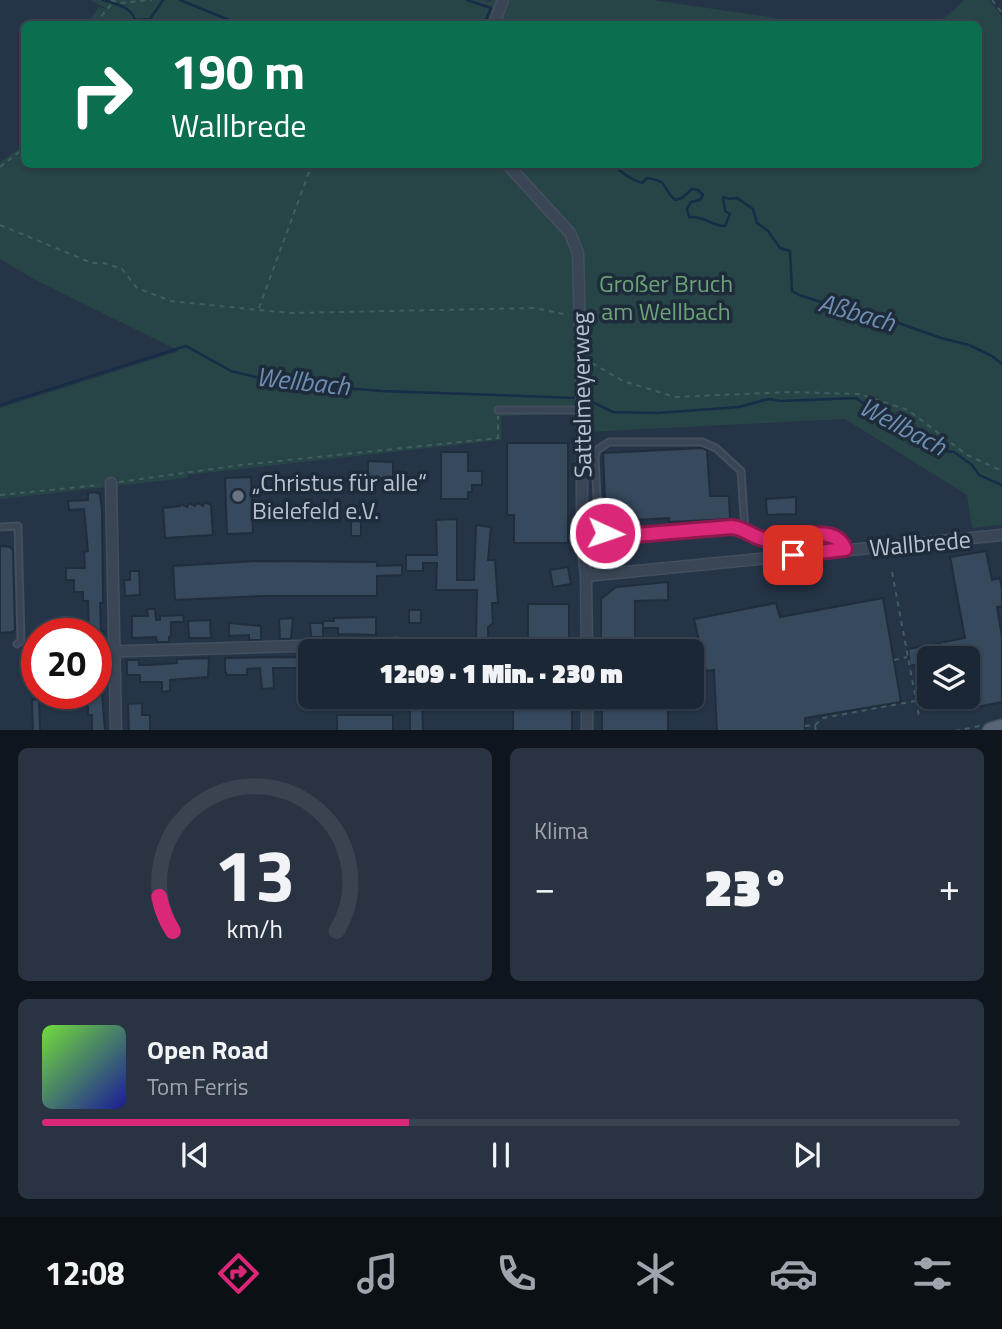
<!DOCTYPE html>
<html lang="de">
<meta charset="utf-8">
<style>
:root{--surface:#1c2735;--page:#293341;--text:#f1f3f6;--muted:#a0a5ad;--line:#3a4450;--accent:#db2777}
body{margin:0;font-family:"Titillium Web",sans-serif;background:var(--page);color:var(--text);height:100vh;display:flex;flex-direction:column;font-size:26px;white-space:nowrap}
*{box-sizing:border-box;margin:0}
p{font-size:23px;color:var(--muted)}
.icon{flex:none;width:38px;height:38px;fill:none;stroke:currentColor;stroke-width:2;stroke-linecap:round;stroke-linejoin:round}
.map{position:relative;height:730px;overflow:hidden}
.side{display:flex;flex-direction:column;gap:18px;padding:18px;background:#0f151d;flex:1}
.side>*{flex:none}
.banner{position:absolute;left:21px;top:21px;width:961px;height:147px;border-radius:10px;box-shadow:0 2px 5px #0004,0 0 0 2px var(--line);background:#0b6e4f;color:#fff;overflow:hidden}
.fabs{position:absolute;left:917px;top:646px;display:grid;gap:14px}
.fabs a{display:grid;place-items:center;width:63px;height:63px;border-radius:10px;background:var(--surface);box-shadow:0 2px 5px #0004,0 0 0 2px var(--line);font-size:35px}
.speed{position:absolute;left:21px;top:618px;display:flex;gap:14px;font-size:35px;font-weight:700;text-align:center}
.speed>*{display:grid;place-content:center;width:91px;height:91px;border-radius:50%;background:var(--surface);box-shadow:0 2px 5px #0004,0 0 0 2px var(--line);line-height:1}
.speed .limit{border:10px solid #d22;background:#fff;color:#111}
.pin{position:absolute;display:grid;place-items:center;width:60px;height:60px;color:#fff;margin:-30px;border-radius:14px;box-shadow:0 4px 10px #0006}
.me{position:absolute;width:77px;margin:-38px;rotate:93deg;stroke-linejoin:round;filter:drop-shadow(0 0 5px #0008)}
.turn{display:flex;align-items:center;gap:24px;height:147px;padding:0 35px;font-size:32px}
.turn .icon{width:91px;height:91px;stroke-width:2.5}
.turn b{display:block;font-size:49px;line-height:60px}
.big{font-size:52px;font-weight:800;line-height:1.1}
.side .card{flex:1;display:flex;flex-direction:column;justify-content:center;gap:10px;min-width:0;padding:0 24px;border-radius:10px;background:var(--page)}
.side .dial{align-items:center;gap:0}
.dial svg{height:182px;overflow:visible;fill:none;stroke:var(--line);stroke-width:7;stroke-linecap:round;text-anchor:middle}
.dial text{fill:var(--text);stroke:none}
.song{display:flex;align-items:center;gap:21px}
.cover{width:84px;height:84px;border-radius:10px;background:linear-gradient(135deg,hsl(100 70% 55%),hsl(240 70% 35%))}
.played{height:7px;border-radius:4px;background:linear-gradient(90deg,var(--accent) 40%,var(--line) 40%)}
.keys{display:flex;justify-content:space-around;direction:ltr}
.heat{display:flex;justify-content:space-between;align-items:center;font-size:38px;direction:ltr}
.side .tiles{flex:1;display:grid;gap:18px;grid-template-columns:1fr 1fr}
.card:last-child{grid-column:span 2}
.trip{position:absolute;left:298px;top:639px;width:406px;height:70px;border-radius:10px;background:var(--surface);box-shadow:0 2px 5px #0004,0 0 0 2px var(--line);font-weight:800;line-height:70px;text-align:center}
.tab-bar{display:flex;height:112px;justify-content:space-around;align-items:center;background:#0b1015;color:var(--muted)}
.tab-bar .icon{width:49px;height:49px}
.tab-bar .on{color:var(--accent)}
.tab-bar b{font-size:32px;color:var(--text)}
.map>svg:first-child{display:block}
.green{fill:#274547}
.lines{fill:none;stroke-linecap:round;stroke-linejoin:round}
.stream{stroke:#162c47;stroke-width:2.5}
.building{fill:#36495d;stroke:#202d3d;stroke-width:2}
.service-casing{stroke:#434f5f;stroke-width:9}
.minor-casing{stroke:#434f5f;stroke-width:13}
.primary-casing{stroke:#434f5f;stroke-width:19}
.path{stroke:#405e5f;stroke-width:2;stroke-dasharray:5 5;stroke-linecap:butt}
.service{stroke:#3a4656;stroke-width:5}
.minor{stroke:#3a4656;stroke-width:10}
.primary{stroke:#586576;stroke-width:16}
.route-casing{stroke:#8e194d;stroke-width:18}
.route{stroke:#db2777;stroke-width:12}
.worship-dot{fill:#6b7280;stroke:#1e2b3b;stroke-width:2.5}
.labels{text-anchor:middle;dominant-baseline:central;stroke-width:7;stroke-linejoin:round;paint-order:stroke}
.park-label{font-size:24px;fill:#6ca277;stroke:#1e2b3b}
.street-label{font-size:24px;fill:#b8c1cf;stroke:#1e2b3b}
.poi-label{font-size:24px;fill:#b8c1cf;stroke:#1e2b3b;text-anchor:start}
.water-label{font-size:26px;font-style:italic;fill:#6d8db1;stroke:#1e2b3b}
</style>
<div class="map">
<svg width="1002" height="731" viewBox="0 0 1002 731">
<rect width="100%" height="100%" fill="#253447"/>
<!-- green -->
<path class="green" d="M90,0h393l7,2 2,-2h9l-5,12 7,3 7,-15h142l117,17 35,7h-717l12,-17 10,3z
M964,0h25l13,17v508l-30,3 -5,-33 -122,-76 -257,13 -1,-30h-8l-2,11 -76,3v24l-314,35v3l-187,21v-91l179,-57 -147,-73 -32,-19v-97l20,-14 4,-6v22h954v-140h-44l14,-9z"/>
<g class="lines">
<!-- stream -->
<path class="stream" d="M103,0c12,4 28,6 32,20l15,-1 13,-19
M180,0l59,24
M467,0l24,8 -7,16
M612,164c10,8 17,15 30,19l5,-5c25,4 13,9 28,22l7,-2 10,-9 6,1 5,5 -3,5 -9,2 -4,7 2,8c18,-1 22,9 36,9l5,-12 -5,-3 -2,-14 7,2 7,-1 16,11 4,14 11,8 12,17 10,3 2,40 7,4 57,18h14l71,25 28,7 23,11 10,8
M588,400l25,12 44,1 82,-6 29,-8 13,2 75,-3 32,23 22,9 29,20 15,2 18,13 7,10 23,10
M0,405l186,-59 45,25 50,12 101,8 195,7"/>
</g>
<!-- building -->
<path class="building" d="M507,443h61v100h-54v-28h-7z
M702,448l5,2 3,46h19l1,23 -61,3v-4l-32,2v7l-24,1 -1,-27h-7l-2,-48z
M441,452h27v19h14v14h-10v7h-4v7h-27z
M368,461l25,1v17l-25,-1z
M251,477l2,56 -26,1 -2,-56z
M95,492l5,2 2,17 1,92h-3l1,28h3v12h-8v-9h-7l-1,-33h-5v-9h-9v-12h-8v-12h19l-1,-16 4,-1 -4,-42 -15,1 -1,-9 20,-1v-7z
M796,497v17l-29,1 -1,-16z
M205,502l6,3 2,30 -48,3 -2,-30 17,-2 1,-2 6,3 2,-4 6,3 2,-3 6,3z
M351,507h10v29h-10z
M457,519v61h17l2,-55 15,2 -3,33h7l3,43h-6l1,20 -5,4v12h-12l1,-49h-41l1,-27h-14v8h-17v-16h31l-1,-35z
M0,546l10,1 3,3 2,80 -3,2 -12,1z
M986,551l6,29 8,-2 2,11v17l-5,1 5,30v65l-25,5 -9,-53 -19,4h-20v4l-19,4 -2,-17 57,-11 -15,-81z
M258,561l119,1v4l25,-1v10l-25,1v20h-117l-85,4 -2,-34z
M568,567l3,17 -18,3 -3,-17z
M130,571h9l1,24 -15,1 -1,-16h6z
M668,582v18l-33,1v39l34,1v10h-68v-52l15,-12z
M883,598l18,104 -96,16v13h-88l-3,-61 -8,1 -12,-52 82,-16 4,14z
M528,604h41v41h-30l1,6h-12z
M147,609h8l1,11h4v-4l23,-1 1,7h-13v14l-2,1v5h-12l-1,-5 -24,1v-22h16z
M409,610h12v13h-12z
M376,617v18l-38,-1v-6h-15v-7h11v-3z
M293,618l-2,21h-11l-1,-20z
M210,620l1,18h-22l-1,-17z
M229,623l32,3v14h-12v-5l-20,1z
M310,623h13v14h-12z
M298,657v11h-25l1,20 -12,1 -2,-21 -13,1v6h-20l-2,-5v-12z
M209,658l-1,19 -38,3v11l-8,1v-10h-22v-7h-13v-15h12v5h9l29,-2v-4z
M86,693h16l3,38h-13v-16h-4v-8l-17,1v-9h15z
M553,696h19v35h-59v-23l41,-1z
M602,696h66v35h-66z
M39,699l1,32h-7l-1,-31z
M410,701h12l1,30h-13z
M142,703v12h8v16h-21l-1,-27z
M337,715h56v16h-56z"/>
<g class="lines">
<defs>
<path id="service" d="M498,410h84
M0,527l18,-1 3,115 -4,3
M745,530l-4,-59 -25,-23 -14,-6h-93l-12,8 -2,6 3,63 2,8 12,10 120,-10c11,1 20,7 31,12l62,-5 16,7 3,8"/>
<path id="minor" d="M494,24l9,-24
M507,164l63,69 8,20 4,157v129l4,37 1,75
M111,483l5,248
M586,576l416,-41
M96,652l301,-9
M587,696v35"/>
<path id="primary" d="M991,731l11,-3"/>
</defs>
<!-- service casing -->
<use href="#service" class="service-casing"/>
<!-- minor casing -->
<use href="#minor" class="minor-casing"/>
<!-- primary casing -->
<use href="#primary" class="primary-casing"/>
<!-- path -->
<path class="path" d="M111,0l9,3 32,-3
M992,0l10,13
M95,24l18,-22
M97,24h9
M0,167l24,-19
M0,225l92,38h12l18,6 15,19 34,13 87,9 35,3 241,-5 35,7
M259,308l53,-144
M592,363l31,18 52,16 115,-5 69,2 49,16 59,45 35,16
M119,482l122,-17 257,-27v-22
M0,495l100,-10
M892,572l27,144
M406,642h23
M894,660l13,-3
M815,725l8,-7 92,-17
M805,726l10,-1 1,6
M955,731l25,-5"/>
<!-- service -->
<use href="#service" class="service"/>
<!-- minor -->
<use href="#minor" class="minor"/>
<!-- primary -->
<use href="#primary" class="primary"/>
</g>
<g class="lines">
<defs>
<path id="route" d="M605,533l7,4 120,-10c12,1 19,9 31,12 24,6 70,-20 82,10l-52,6"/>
</defs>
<!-- route casing -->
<use href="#route" class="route-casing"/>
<!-- route -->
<use href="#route" class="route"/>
</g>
<!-- markers -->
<circle class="worship-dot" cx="238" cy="496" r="7"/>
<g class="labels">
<!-- park labels -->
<g class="park-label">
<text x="666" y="283">Großer Bruch<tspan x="666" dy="28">am Wellbach</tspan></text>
</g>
<!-- street labels -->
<g class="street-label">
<text transform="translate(581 395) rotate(-91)">Sattelmeyerweg</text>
<text transform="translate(920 543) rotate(-5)">Wallbrede</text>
</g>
<!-- poi labels -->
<g class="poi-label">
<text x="252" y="482">„Christus für alle“<tspan x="252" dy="28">Bielefeld e.V.</tspan></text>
</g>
<!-- water labels -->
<g class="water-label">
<text transform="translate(857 312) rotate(16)">Aßbach</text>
<text transform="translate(303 381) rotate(6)">Wellbach</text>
<text transform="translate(903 426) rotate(28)">Wellbach</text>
</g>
</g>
</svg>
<div class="fabs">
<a><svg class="icon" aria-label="layers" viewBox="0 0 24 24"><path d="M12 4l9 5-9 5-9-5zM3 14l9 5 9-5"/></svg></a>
</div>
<div class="speed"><div class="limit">20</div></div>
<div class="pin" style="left:793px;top:555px;background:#d93025"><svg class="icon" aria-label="arrive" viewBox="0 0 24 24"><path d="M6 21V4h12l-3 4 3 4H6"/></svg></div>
<svg class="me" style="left:605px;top:533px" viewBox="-20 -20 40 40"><circle r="17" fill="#db2777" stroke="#fff" stroke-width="3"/><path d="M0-11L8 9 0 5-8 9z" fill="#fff"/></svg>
<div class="trip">12:09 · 1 Min. · 230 m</div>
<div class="banner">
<div class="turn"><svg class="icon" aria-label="right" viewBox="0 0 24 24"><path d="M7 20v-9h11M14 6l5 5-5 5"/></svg><div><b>190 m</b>Wallbrede</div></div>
</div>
</div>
<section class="side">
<div class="tiles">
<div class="card dial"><svg viewBox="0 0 100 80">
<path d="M14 69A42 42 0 1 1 86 69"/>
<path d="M14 69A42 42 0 0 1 8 54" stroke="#db2777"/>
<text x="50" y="56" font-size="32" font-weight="700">13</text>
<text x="50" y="72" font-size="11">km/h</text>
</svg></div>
<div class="card"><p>Klima</p>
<div class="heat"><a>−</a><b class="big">23°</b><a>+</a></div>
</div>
<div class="card">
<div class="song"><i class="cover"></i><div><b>Open Road</b><p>Tom Ferris</p></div></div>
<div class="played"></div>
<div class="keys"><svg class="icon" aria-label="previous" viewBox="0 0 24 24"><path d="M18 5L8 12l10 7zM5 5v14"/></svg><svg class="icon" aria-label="pause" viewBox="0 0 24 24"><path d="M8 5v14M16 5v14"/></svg><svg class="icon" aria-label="next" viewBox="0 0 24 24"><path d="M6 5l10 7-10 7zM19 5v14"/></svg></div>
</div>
</div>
</section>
<nav class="tab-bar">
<b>12:08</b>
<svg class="icon on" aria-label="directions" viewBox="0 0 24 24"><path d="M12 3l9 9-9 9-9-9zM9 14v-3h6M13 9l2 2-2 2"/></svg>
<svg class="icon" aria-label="music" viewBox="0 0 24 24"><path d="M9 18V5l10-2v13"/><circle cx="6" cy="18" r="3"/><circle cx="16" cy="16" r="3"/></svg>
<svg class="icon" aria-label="phone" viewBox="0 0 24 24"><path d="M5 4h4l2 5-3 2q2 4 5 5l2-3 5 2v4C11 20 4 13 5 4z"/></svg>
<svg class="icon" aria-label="climate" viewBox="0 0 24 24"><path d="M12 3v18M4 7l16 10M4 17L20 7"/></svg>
<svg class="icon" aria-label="car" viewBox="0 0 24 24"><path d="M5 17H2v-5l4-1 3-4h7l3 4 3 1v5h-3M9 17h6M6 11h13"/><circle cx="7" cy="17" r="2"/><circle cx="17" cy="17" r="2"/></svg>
<svg class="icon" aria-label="filters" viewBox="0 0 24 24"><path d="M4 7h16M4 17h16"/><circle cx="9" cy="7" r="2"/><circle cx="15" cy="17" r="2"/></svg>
</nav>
